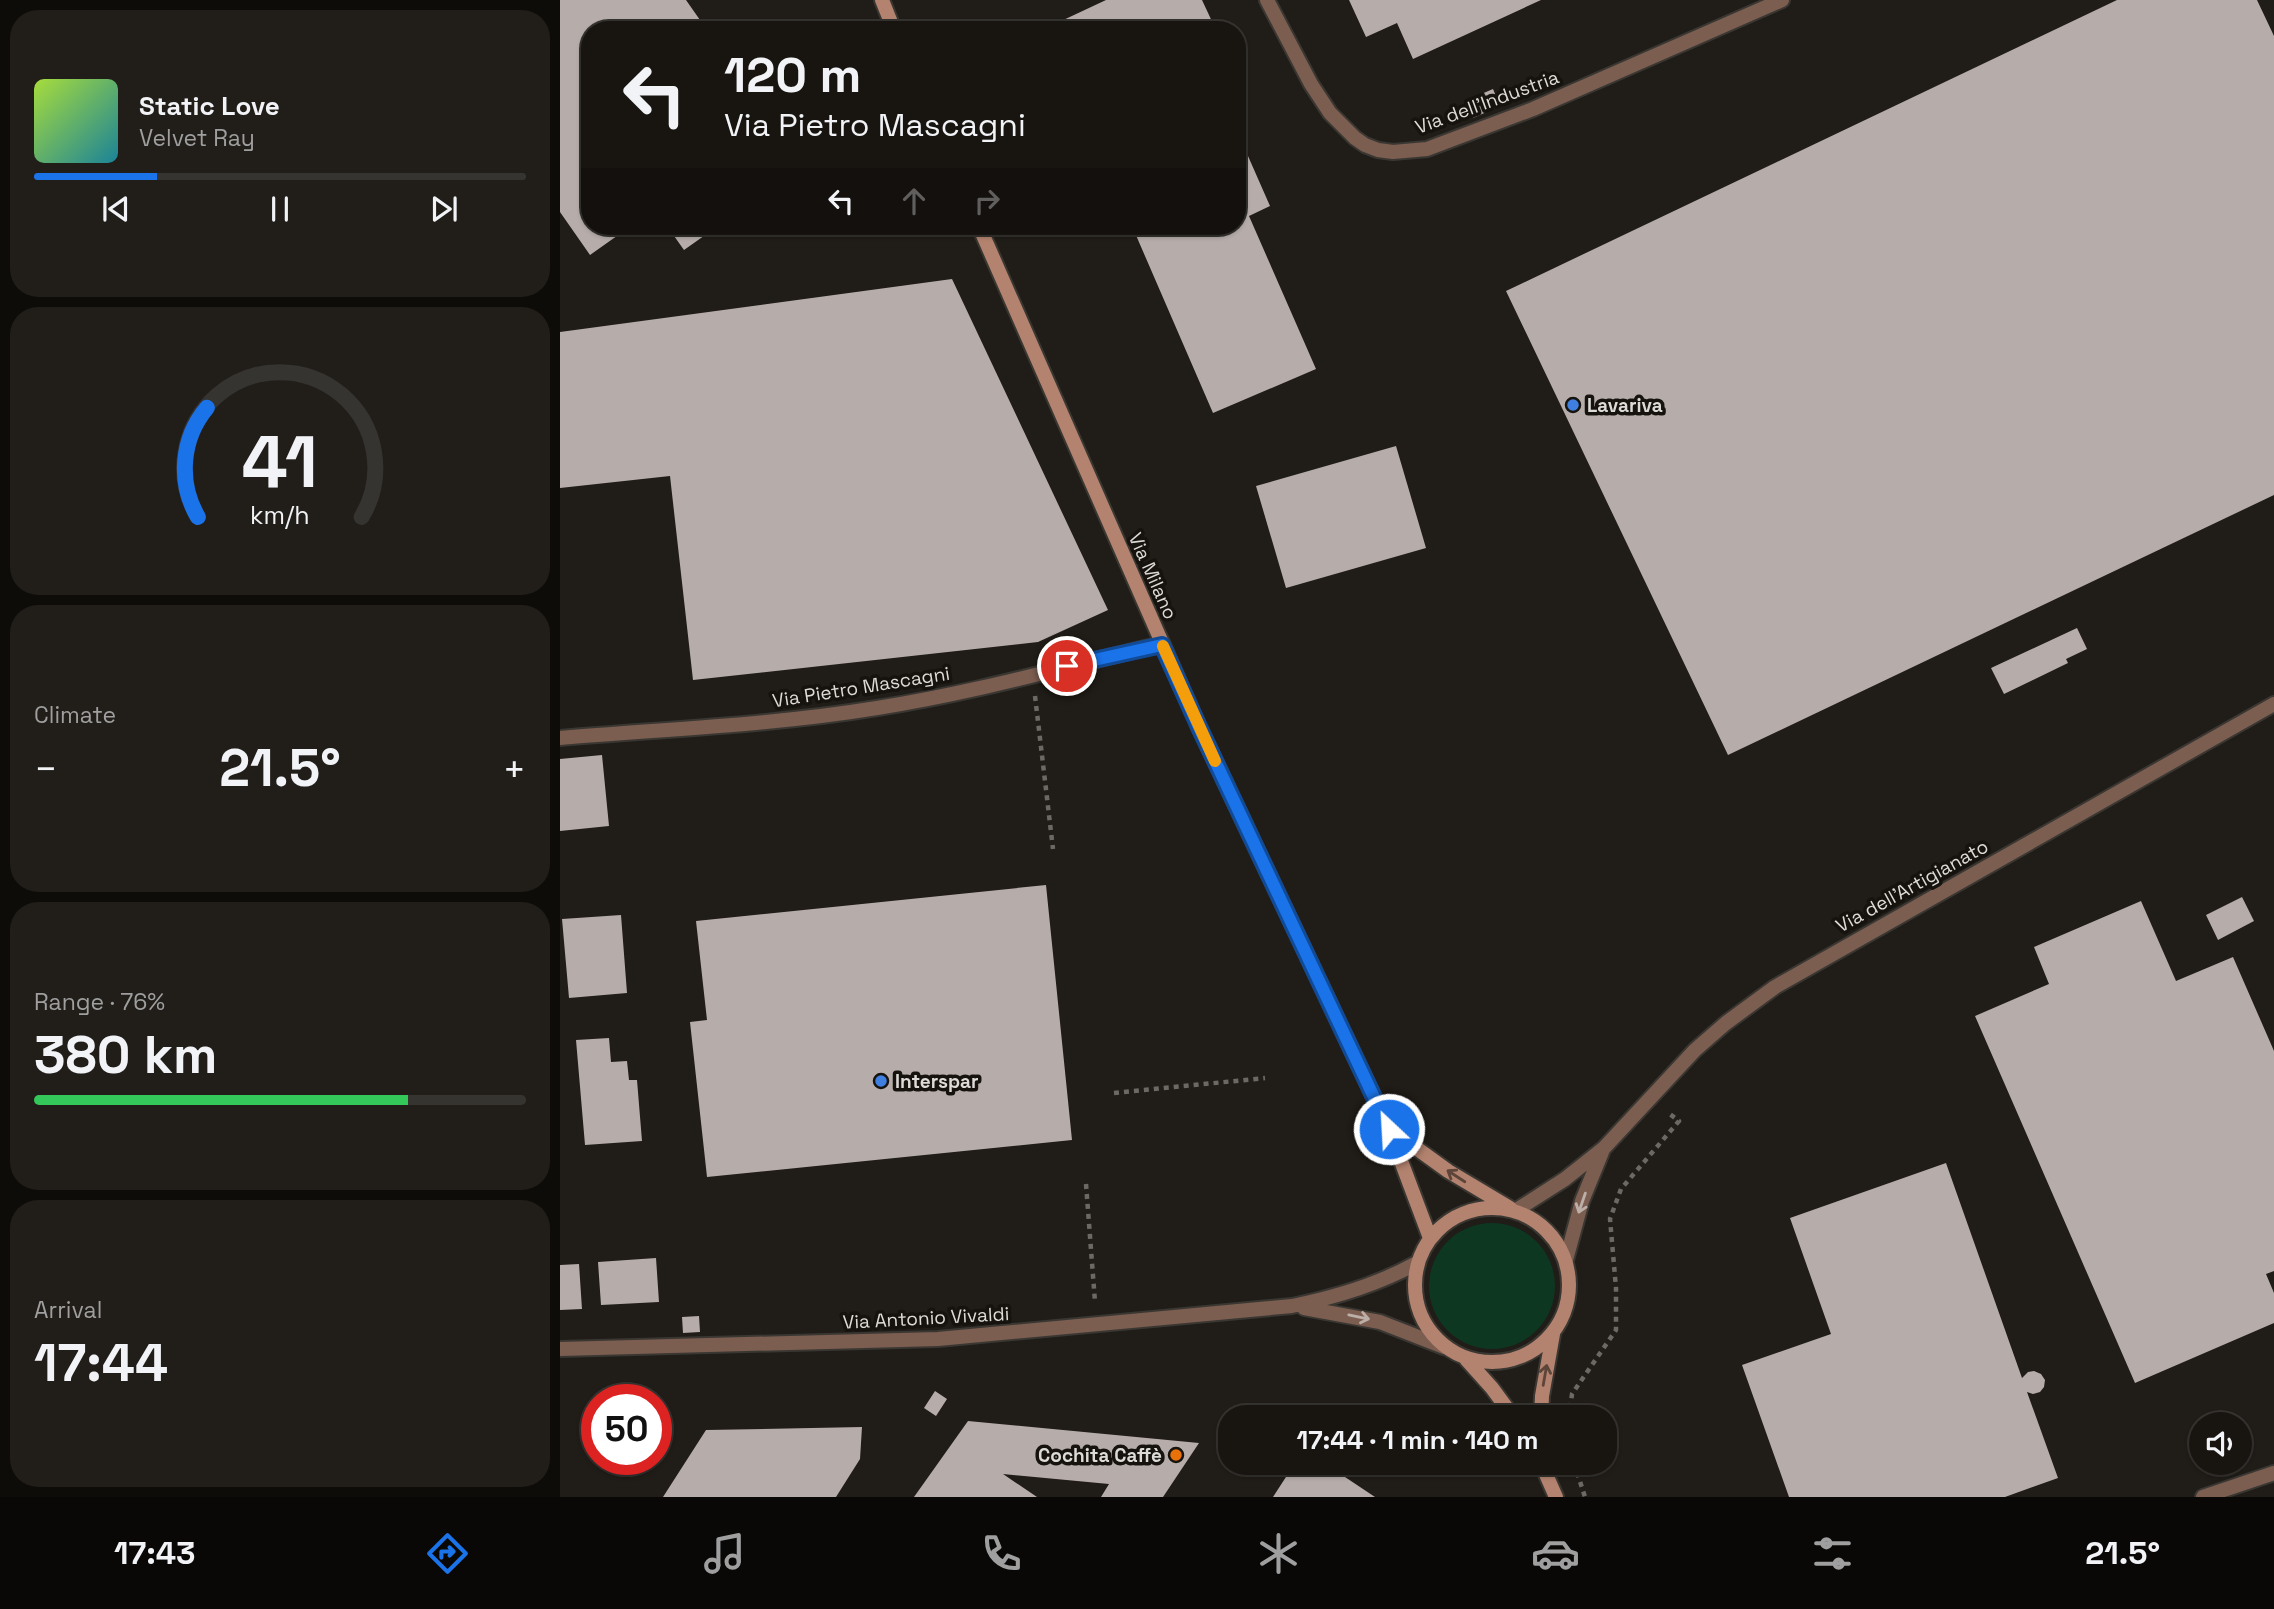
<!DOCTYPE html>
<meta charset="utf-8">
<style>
:root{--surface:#181511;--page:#211e1a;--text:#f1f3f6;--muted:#9f9f9f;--line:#363431;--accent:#1a73e8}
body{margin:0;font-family:"Space Grotesk",sans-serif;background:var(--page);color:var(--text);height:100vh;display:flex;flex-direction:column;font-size:26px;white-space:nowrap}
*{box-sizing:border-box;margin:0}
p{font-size:23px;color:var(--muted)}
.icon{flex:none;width:38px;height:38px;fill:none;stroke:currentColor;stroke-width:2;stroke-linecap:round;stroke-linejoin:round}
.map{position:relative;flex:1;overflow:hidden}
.details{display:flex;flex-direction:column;gap:10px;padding:10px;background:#0d0c09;width:560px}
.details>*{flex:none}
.top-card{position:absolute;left:21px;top:21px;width:665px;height:214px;border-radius:28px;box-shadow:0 2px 5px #0004,0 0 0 2px var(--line);background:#181511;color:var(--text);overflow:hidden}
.controls{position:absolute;left:1629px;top:1412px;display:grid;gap:14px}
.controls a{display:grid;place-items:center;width:63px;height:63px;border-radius:50%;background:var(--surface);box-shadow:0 2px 5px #0004,0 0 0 2px var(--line);font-size:35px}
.speed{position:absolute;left:21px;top:1384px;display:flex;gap:14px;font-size:35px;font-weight:700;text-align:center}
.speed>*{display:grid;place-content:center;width:91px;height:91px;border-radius:50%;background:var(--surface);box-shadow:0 2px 5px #0004,0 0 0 2px var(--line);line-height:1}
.speed .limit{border:10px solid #d22;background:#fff;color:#111}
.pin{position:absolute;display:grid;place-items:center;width:60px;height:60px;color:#fff;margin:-30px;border:4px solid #fff;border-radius:50%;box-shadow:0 2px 7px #0007}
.me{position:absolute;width:77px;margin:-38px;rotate:335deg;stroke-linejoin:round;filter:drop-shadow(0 0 5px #0008)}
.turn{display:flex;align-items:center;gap:24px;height:147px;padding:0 28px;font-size:32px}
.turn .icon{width:91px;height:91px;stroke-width:2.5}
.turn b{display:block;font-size:49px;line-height:60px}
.lanes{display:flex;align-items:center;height:66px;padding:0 28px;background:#0003;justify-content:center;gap:35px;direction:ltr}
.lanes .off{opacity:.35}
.big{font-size:52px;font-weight:800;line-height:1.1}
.details .card{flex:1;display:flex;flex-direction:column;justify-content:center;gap:10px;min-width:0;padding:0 24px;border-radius:28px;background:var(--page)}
.details .dial{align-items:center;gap:0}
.dial svg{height:182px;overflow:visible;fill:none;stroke:var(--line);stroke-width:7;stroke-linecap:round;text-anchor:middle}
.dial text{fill:var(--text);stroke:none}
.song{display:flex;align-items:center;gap:21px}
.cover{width:84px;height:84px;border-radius:10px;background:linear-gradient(135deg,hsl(80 70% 55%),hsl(190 70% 35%))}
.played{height:7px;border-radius:4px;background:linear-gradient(90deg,var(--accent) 25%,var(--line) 25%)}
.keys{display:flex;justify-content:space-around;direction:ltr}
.heat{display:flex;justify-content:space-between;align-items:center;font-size:38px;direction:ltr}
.charge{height:10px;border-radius:5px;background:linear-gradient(90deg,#34c759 76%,var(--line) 0)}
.trip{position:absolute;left:658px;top:1405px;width:399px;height:70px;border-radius:28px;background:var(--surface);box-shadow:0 2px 5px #0004,0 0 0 2px var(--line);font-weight:800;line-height:70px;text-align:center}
.dock{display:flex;height:112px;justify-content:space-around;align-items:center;background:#0a0807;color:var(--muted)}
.dock .icon{width:49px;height:49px}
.dock .on{color:var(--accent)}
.dock b{font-size:32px;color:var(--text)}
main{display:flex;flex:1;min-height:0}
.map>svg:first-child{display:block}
.green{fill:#0e3722}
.building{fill:#b6adaa}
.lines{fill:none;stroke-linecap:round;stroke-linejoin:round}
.minor-casing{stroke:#3a3732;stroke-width:18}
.secondary-casing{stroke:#3a3732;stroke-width:18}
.path{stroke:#6c6965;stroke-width:4.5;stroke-dasharray:5 5;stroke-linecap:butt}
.minor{stroke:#7c5e51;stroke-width:14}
.secondary{stroke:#b3836f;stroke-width:14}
.oneway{stroke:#5d453a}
.oneway2{stroke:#bbafa8}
.route-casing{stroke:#114b97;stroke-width:18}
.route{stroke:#1a73e8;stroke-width:12}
.slow{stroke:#f59e0b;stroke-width:12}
.shop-dot{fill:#3f7fe0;stroke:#16130e;stroke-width:2.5}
.food-dot{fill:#e8710a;stroke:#16130e;stroke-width:2.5}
.labels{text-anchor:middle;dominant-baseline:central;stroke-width:7;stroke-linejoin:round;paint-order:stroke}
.street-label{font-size:19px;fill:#dddbd7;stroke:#16130e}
.poi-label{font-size:19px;font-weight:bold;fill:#dddbd7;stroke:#16130e;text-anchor:start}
</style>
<main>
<section class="details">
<div class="card">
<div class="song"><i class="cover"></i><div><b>Static Love</b><p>Velvet Ray</p></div></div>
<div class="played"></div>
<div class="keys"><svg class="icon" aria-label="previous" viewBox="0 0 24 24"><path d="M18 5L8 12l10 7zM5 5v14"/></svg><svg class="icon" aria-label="pause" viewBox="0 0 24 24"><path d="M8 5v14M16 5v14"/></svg><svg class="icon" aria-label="next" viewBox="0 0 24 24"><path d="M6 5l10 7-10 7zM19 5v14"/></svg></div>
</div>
<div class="card dial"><svg viewBox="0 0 100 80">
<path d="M14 69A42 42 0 1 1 86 69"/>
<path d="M14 69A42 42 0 0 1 18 21" stroke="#1a73e8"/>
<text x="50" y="56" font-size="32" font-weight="700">41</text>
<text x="50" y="72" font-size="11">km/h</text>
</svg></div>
<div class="card"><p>Climate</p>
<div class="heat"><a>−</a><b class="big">21.5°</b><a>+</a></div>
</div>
<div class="card"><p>Range · 76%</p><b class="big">380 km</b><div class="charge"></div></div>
<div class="card"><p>Arrival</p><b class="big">17:44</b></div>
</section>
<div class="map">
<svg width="1714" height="1497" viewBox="0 0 1714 1497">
<rect width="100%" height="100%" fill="#201c17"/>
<!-- green -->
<path class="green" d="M869 1286a63 63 0 1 1 126 0a63 63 0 1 1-126 0Z"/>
<!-- building -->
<path class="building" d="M0,0h126l21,30h-117v196h41l-41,29 -30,-43z
M546,0h96l14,30h-174z
M789,0h192l-128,59 -16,-36 -31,14z
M1557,0h140l17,36v459l-546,260 -222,-464z
M933,89l7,17 -27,12 -8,-17z
M688,156l22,50 -21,10 67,153 -103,44 -81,-187h105v-66z
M107,226h51l-34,24z
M392,279l156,331 -70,32 -345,38 -23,-204 -110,12v-156z
M836,446l30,102 -140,40 -30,-102z
M1517,628l10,21 -21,10 2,4 -64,31 -13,-26z
M42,755l7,71 -49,5v-72z
M486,885l26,255 -365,37 -17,-155 17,-2 -11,-99z
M1682,897l12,24 -36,19 -12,-25z
M1581,901l35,80 57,-24 41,94v220l-8,3 8,19v30l-139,60 -160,-367 74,-32 -15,-37z
M61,915l6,78 -58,5 -7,-79z
M49,1038l2,24 16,-1 2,19h8l5,61 -57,4 -9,-105z
M1386,1163l76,215 6,-6 6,-1 7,3 4,6 -1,7 -4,5 -7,2 -6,-2 31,86 -53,19h-216l-47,-132 89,-31 -41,-116z
M96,1258l3,44 -58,3 -3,-43z
M19,1264l3,45 -22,1v-45z
M139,1316l1,16 -17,1 -1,-16z
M375,1391l12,8 -11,17 -12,-8z
M408,1421l231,22 -36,54h-62l8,-13 -106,-10 34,23h-123z
M302,1427l-2,32 -24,38h-173l43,-67z
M735,1463h29l51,34h-102z"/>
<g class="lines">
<defs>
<path id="minor" d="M707,0l44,84 19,29 25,25 10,7 13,5 15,2 34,-3 106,-40 249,-109
M0,738c106,-9 213,-13 317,-30 96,-15 191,-42 285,-64
M955,1211l50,-32 39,-31 91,-98 31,-27 49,-36 499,-283
M1006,1260l16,-59 20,-49
M744,1308l76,14 64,25
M0,1349l378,-10 354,-33c45,-9 85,-21 125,-43
M1643,1497l71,-24"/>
<path id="secondary" d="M322,0l12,30
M419,226l220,501 190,402 41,109
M830,1129l58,42 62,37
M855 1285a77 77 0 1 1 154 0a77 77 0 1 1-154 0Z
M906,1359l26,29 22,30
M981,1418l1,-22 11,-62
M981,1463l15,34"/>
</defs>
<!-- minor casing -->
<use href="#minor" class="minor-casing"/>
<!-- secondary casing -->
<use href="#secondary" class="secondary-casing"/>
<!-- path -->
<path class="path" d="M475,696l18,153
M554,1093l151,-15
M526,1184l9,118
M1009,1418l3,-24 44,-64v-42l-6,-69 11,-30 58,-68 -12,-9
M1014,1463l11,34"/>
<!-- minor -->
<use href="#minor" class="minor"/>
<!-- secondary -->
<use href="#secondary" class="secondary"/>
</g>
<!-- one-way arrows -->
<defs><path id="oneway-shaft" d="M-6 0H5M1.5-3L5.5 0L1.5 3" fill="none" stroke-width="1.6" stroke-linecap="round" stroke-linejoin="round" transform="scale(1.75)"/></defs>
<g class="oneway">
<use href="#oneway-shaft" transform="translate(896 1176) rotate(-147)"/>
<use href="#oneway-shaft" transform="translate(985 1375) rotate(-80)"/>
</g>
<g class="oneway2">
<use href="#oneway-shaft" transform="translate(1022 1203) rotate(109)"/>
<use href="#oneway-shaft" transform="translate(799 1317) rotate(12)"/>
</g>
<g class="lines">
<defs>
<path id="route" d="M507,666l95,-21 37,82 190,402"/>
</defs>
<!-- route casing -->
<use href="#route" class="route-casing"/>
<!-- route -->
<use href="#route" class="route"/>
<!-- slow -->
<path class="slow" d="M603,646l52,115"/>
</g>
<!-- markers -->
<g class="shop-dot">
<circle cx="1013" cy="405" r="7"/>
<circle cx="321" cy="1081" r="7"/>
</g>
<circle class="food-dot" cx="616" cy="1455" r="7"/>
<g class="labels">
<!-- street labels -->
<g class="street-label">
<text transform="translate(927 102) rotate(-20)">Via dell'Industria</text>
<text transform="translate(593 576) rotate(66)">Via Milano</text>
<text transform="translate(301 687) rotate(-9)">Via Pietro Mascagni</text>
<text transform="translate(1352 886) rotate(-29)">Via dell'Artigianato</text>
<text transform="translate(366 1318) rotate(-3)">Via Antonio Vivaldi</text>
</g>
<!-- poi labels -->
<g class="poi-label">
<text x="1027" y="405">Lavariva</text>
<text x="335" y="1081">Interspar</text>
<text x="602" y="1455" text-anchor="end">Cochita Caffè</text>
</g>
</g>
</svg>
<div class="controls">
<a><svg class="icon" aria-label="sound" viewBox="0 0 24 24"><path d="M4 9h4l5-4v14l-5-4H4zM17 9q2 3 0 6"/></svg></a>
</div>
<div class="speed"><div class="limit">50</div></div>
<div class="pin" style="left:507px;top:666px;background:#d93025"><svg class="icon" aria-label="arrive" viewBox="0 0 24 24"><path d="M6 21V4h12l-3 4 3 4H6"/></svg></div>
<svg class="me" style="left:829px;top:1129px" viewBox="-20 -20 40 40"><circle r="17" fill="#1a73e8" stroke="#fff" stroke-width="3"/><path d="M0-11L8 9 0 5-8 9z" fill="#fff"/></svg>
<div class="trip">17:44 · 1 min · 140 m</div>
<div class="top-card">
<div class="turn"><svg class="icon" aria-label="left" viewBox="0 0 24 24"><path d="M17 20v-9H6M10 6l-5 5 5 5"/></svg><div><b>120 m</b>Via Pietro Mascagni</div></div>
<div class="lanes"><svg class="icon" aria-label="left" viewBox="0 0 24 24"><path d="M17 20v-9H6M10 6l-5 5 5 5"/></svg><svg class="icon off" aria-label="ahead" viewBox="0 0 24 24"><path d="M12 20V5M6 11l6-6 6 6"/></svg><svg class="icon off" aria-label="right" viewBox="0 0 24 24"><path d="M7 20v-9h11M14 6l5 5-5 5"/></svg></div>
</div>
</div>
</main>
<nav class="dock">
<b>17:43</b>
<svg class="icon on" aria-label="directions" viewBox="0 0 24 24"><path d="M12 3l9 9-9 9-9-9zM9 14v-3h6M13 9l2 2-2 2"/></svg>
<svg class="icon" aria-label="music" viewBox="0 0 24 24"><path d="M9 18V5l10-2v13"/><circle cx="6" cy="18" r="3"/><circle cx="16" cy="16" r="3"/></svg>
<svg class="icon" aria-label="phone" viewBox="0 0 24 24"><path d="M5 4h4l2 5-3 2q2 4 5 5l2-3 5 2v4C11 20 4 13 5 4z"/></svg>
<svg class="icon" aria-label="climate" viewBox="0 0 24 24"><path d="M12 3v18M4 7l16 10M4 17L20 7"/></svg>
<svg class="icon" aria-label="car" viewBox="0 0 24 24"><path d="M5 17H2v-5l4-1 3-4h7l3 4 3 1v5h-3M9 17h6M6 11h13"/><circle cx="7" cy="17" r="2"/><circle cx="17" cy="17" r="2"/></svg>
<svg class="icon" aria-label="filters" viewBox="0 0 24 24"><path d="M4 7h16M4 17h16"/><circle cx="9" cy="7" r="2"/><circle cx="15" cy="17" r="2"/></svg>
<b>21.5°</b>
</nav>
